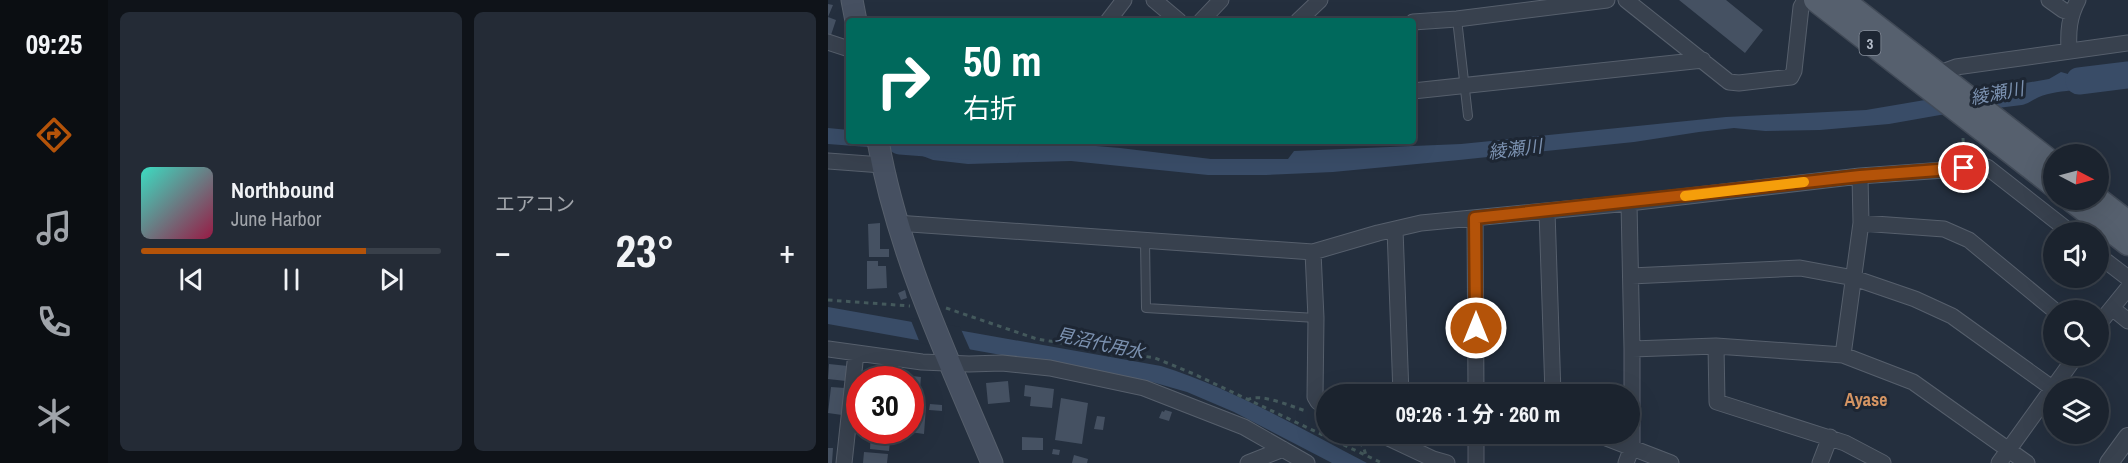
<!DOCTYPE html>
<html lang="ja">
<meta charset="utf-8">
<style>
:root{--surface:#1b232e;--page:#242b36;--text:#f1f3f6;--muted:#a0a4aa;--line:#39404a;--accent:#b45309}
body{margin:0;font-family:"Archivo Narrow","Noto Sans JP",sans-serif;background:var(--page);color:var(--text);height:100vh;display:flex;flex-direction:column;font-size:22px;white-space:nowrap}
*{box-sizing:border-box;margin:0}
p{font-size:20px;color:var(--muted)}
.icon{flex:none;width:33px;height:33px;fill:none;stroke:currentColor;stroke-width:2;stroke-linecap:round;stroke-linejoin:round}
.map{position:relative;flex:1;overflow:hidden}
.drawer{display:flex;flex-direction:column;gap:12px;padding:12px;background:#0f1319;width:720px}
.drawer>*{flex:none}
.top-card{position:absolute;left:18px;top:18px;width:570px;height:126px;border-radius:6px;box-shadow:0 6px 24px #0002,0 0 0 2px var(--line);background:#00695c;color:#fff;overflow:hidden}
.needle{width:39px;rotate:96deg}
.fabs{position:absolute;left:1215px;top:144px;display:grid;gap:12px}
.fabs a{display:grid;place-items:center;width:66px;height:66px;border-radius:50%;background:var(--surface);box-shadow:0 6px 24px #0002,0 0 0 2px var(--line);font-size:30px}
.speed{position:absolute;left:18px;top:366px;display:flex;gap:12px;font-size:30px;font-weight:700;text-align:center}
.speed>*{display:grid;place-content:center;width:78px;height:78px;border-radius:50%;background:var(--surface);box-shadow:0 6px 24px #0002,0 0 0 2px var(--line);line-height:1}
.speed .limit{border:9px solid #d22;background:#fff;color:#111}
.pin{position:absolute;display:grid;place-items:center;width:51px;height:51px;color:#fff;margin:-26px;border:3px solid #fff;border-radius:50%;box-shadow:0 2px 6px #0007}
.me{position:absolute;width:66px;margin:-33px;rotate:0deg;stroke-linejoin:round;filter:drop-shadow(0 0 4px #0008)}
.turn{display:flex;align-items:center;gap:21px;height:126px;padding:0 18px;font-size:27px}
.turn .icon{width:78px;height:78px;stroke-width:2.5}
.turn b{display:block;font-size:42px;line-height:51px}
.big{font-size:45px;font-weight:700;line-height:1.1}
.drawer .tile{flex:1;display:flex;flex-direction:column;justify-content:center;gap:9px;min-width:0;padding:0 21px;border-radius:9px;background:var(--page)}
.song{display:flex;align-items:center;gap:18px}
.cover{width:72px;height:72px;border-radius:9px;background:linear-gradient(135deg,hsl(170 70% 55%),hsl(340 70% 35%))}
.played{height:6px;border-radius:3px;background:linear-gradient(90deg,var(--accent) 75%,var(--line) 75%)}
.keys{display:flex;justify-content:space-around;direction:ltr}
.heat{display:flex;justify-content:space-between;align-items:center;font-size:33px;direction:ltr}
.drawer .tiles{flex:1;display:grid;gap:12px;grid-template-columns:repeat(2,1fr)}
.trip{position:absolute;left:488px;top:384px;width:324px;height:60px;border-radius:30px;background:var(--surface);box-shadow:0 6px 24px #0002,0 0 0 2px var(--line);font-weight:700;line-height:60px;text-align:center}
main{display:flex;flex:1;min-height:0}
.tabs{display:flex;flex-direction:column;width:108px;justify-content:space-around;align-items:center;background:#0b0e12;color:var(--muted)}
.tabs .icon{width:42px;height:42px}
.tabs .selected{color:var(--accent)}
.tabs b{font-size:27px;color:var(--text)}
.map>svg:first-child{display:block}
.water{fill:#394c67}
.pier{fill:#242f3e}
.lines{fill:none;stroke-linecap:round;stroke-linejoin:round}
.river{stroke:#394c67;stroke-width:27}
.building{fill:#455162}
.service-casing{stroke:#565f6c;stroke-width:10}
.minor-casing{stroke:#565f6c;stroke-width:17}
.tertiary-casing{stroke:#565f6c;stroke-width:20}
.secondary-casing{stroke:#565f6c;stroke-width:23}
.primary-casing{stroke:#414a57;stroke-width:25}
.path{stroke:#44595c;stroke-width:3;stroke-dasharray:4.5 4.5;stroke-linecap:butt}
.service{stroke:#38414e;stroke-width:8}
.minor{stroke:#38414e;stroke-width:15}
.tertiary{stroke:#38414e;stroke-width:18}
.secondary{stroke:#465061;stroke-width:21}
.primary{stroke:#56606e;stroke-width:22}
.route-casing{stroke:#753606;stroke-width:15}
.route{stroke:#b45309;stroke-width:10}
.slow{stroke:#f59e0b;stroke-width:10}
.labels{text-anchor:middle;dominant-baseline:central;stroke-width:6;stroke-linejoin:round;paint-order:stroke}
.shield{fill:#1d2633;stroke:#878f9c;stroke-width:1.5}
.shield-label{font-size:15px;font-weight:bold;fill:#b4bcc9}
.water-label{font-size:18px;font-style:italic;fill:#7c92b1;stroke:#1d2633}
.neighbourhood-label{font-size:18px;font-weight:bold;fill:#d59563;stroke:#1d2633}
</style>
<main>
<nav class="tabs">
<b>09:25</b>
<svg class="icon selected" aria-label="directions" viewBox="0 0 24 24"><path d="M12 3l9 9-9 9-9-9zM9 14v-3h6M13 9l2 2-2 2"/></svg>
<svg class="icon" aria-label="music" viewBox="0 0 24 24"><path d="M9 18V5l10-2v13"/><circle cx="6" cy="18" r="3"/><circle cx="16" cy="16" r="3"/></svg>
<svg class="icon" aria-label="phone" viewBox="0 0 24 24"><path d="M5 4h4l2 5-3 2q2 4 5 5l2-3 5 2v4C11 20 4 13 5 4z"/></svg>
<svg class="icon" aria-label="climate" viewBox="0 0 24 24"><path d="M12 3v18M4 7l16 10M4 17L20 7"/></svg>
</nav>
<section class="drawer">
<div class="tiles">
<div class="tile">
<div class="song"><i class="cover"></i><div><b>Northbound</b><p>June Harbor</p></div></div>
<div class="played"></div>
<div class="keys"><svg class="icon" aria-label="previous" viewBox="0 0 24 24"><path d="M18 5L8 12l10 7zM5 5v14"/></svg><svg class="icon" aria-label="pause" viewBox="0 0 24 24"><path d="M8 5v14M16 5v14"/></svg><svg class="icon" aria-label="next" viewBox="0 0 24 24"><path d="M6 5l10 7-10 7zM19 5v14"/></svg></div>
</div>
<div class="tile"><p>エアコン</p>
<div class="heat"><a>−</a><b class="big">23°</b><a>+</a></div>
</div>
</div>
</section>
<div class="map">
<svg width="1300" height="463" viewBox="0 0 1300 463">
<rect width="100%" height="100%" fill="#242f3e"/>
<!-- water -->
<path class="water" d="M1233,72l14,4 38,-4 4,16c-22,1 -58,1 -78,9 -7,3 -9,6 -17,8l-82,10 -51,9 -69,6 -55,1 -31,-3 -35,4 -65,10 -175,18 -126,12 -67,3h-58l-137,-14 -103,3 -35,-4 -26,-10 -79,-6v-16l21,2v11h70l34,6 95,-5 72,6 91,11h77l6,-8 167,-7 265,-27 140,-7 183,-31z
M0,307l333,59c73,23 138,62 206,97h-35l-98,-51 -47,-20 -35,-10 -324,-58z"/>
<!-- pier -->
<path class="pier" d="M82,318l50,9 11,25 -51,-9z"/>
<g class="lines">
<!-- river -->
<path class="river" d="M1251,81l49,-6
M72,141l106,8"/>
</g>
<!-- building -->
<path class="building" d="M851,0h47l37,30 -18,23z
M0,4l5,1 -5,12 8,3 -5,15 -3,-1z
M52,223v26h9v8h-20l-1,-33z
M39,261h11v5h8l1,22 -20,1z
M77,290l2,8 -6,2 -3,-7z
M1,364l19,2 -2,15 -18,-2z
M51,369l18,2 -1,9h-18z
M75,375l18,2 -2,23 -9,-1v-19h-7z
M180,381l2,21 -22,2 -2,-21z
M197,385l29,4 -2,19 -22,-2 1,-9 -7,-1z
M3,387l14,1 -3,27 -14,-2z
M233,398l27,5 -6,41 -27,-4z
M102,404l12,1v6l-13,-1z
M82,405l16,1 -2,28 -14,-2z
M337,410l7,2 -3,9 -10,-3 3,-7 2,1z
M269,416l8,1 -2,13 -9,-1z
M43,430h20l-2,21 -19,-2z
M194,437l21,1v12h-21z
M0,448h5l-1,15h-4z
M225,449l7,1 -1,5 -7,-1z
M36,452l24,2 -1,9h-24z
M246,455l14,4 -1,4h-15z"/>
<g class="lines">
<defs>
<path id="service" d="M629,19l11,97
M317,240l1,68 170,10"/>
<path id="minor" d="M326,0l25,21
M798,0l103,82 10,1 52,-6 3,-6 7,-64 4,-7
M1221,0l14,10 8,3
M280,21l16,-21
M373,21l20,-21
M470,21l22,-21
M585,22l44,-3 150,-19
M0,42l21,7
M1241,50c-1,-19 0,-33 9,-50
M1109,74l19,-7 172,-24
M585,91l290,-31
M0,161l54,4
M719,211l6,183
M647,218l1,176
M68,223l417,29 65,-19 43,-10 208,-20 231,-27 127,-9 83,65
M1033,223l83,6 25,11 85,70
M567,229l6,165
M485,252l3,66 -1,79 3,5 8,4
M1270,255l30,23
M803,276l169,-8 54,10 61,21 37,17 100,72
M1284,308l16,13
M1270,325l30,-37
M888,346l1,56 128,41 38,20
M0,349l94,13 47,2 33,-1 48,5 94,20 100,39 63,36
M804,349l84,-3 127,9 70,27 114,81
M1015,355l18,-132 -1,-47
M552,434l53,25 14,4
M648,434v29
M768,434l75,29
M16,463l12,-110
M420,463l35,-14
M798,463l6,-16v-98l-3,-146
M992,463l10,-26
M1171,463l77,-107"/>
<path id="tertiary" d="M1281,463l19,-26"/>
<path id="secondary" d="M24,0l4,21
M50,141c20,113 70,217 114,322"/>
<path id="primary" d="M987,0l239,186
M1015,0l211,164
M1270,199l30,23
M1243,200l57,44"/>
</defs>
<!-- service casing -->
<use href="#service" class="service-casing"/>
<!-- minor casing -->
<use href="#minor" class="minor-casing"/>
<!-- tertiary casing -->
<use href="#tertiary" class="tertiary-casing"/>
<!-- secondary casing -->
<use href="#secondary" class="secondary-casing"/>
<!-- primary casing -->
<use href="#primary" class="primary-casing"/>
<!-- path -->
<path class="path" d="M1135,138l1,18
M0,300l82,6
M118,308l91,31 118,19 39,16 188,89
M419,400c13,-8 45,7 59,11
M515,434l20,12 3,9"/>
<!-- service -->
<use href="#service" class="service"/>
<!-- minor -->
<use href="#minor" class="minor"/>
<!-- tertiary -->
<use href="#tertiary" class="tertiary"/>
<!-- secondary -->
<use href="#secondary" class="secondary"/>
<!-- primary -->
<use href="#primary" class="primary"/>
</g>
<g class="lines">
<defs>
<path id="route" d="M648,328l-1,-110 385,-42 104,-8"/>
</defs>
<!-- route casing -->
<use href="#route" class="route-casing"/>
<!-- route -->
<use href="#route" class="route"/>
<!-- slow -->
<path class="slow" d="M857,196l119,-14"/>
</g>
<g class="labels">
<!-- shield labels -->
<rect class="shield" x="1031.5" y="31" width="21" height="24" rx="4.5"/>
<g class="shield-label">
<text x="1042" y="43">3</text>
</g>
<!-- water labels -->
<g class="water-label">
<text transform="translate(1169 93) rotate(-11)">綾瀬川</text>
<text transform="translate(687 149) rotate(-7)">綾瀬川</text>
<text transform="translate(272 343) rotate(12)">見沼代用水</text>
</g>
<!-- neighbourhood labels -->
<g class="neighbourhood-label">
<text x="1038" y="399">Ayase</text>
</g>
</g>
</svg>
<div class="fabs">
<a><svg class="needle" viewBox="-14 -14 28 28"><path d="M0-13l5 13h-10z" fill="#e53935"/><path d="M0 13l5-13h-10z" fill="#a0a4aa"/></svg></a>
<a><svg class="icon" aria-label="sound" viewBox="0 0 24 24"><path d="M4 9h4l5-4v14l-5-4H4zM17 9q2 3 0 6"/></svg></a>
<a><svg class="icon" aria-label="search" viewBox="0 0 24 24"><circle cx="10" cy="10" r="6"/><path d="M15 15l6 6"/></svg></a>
<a><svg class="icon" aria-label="layers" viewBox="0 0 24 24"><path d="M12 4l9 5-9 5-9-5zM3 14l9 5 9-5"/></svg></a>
</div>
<div class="speed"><div class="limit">30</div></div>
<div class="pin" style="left:1136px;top:168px;background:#d93025"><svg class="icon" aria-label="arrive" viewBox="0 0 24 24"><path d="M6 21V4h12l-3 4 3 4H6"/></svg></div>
<svg class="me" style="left:648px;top:328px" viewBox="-20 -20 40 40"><circle r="17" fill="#b45309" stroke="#fff" stroke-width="3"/><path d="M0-11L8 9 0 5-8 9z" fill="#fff"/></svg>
<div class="trip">09:26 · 1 分 · 260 m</div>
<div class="top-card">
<div class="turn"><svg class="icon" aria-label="right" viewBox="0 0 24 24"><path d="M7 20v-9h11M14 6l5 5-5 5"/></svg><div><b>50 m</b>右折</div></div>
</div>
</div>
</main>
